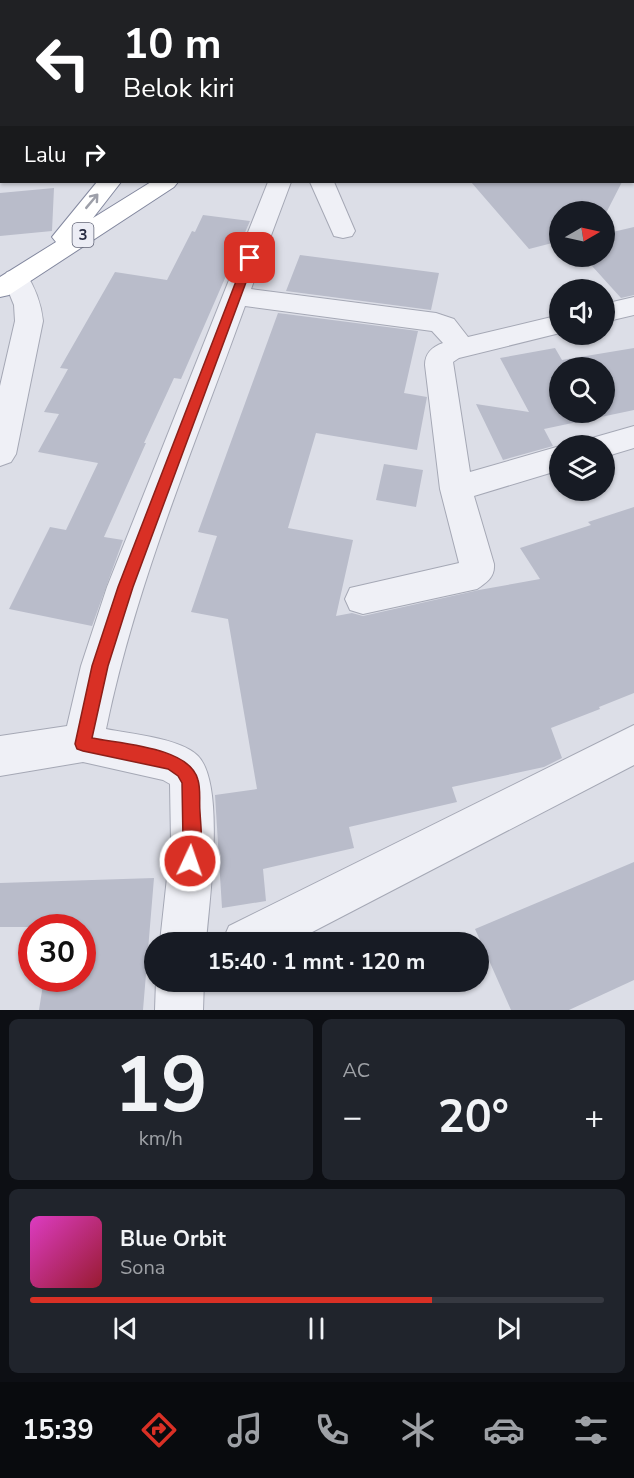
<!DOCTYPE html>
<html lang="id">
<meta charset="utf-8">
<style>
:root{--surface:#171b24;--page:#20242c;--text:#f1f3f6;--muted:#9ea1a6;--line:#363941;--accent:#d93025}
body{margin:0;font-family:"Nunito Sans",sans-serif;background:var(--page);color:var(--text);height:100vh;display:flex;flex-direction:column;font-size:22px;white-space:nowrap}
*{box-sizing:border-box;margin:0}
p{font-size:20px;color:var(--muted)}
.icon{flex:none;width:33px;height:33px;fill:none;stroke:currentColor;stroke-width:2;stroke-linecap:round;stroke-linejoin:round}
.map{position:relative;height:1010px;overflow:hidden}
.panel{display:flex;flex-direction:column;gap:9px;padding:9px;background:#0d0f14;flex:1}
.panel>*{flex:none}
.banner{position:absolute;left:0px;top:0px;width:634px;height:183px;box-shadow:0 2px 4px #0004;background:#202124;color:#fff;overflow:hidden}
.needle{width:39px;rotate:81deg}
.fabs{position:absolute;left:549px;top:201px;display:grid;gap:12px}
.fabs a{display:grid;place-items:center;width:66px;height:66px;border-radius:50%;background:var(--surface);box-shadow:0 2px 4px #0004;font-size:30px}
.speed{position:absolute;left:18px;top:914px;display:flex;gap:12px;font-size:30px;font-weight:700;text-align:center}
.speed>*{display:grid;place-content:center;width:78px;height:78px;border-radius:50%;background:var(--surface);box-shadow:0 2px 4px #0004;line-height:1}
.speed .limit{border:9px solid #d22;background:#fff;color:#111}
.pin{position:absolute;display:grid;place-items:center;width:51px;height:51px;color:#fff;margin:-26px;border-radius:12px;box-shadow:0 3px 9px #0006}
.me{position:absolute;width:66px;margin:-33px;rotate:3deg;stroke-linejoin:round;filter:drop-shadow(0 0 4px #0008)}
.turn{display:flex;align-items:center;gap:21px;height:126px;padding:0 24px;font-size:27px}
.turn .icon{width:78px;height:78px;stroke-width:2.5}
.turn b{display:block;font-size:42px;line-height:51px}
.then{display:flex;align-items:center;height:57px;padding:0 24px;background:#0003;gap:12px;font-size:22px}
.big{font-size:45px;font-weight:700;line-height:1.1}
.panel .tile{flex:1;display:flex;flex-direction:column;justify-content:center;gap:9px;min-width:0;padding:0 21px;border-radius:9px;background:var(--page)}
.panel .dial{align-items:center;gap:0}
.dial b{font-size:78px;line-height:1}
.song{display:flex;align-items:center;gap:18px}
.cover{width:72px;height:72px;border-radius:9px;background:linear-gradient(135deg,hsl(310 70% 55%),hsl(350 70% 35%))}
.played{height:6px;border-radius:3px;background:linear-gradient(90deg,var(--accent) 70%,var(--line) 70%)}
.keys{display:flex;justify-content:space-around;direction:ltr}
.heat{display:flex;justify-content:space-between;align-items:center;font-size:33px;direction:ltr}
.panel .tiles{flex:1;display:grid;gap:9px;grid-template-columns:1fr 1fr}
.tile:last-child{grid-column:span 2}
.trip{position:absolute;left:144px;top:932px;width:345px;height:60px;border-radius:30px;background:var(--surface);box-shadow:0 2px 4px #0004;font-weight:700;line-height:60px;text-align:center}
.tabs{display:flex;height:96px;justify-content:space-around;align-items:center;background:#090b0e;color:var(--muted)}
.tabs .icon{width:42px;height:42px}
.tabs .selected{color:var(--accent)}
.tabs b{font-size:27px;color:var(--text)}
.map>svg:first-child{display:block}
.building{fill:#b9bcca;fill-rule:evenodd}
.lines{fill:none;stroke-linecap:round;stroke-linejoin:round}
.minor-casing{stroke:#a5a8b5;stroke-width:2}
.highway-casing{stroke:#83889f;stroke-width:2}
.minor{fill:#eff0f6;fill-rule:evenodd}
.highway{fill:#fff;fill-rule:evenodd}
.oneway{stroke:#9d9fa9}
.route{fill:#d93025;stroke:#8d1f18;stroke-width:1.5}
.labels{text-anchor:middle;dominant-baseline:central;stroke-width:4.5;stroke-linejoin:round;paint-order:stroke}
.shield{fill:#ecedf5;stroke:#616476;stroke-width:1.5}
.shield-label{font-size:15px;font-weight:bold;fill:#25293f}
</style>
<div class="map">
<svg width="634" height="1010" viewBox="0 0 634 1010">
<rect width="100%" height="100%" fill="#dcdee7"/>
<!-- building -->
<path class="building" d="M471,182h151l-18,35v-5h-44v29l-31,8z
M54,188l-2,43 -52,5v-43z
M203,215l47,6 -69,158 -7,-1 -30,65h2l-42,94 19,3 -31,86 -83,-17 41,-82 16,3 32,-67 -60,-11 21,-38 -15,-2 24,-43 -8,-1 55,-96 52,8 25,-49 3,1z
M634,227v68l-13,3 -38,-42h21v-22z
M300,255l139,18 -8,37 -145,-19z
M278,313l140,18 -14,62 23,4 -10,53 -101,-17 -28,95 65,12 -17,76 16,-3 11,3 116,-26 61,-11 -20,-31 71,-23 -3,-3 46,-15v186l-35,14 1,2 -49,19 11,30 -18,9 -92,20 5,15 -108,25 5,21 -91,21 3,32 -44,7 -7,-113 42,-6 -29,-170 -37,-7 26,-76 -19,-4z
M555,348l7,12 72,-12v62l-90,19 9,17 -50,14 -27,-56 53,8 -29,-54zM560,368h44v44h-44z
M384,464l39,6 -7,37 -40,-7z
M634,862v118l-65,30h-58l-36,-81z
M154,878l-11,132h-104l5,-32h38v-51h-82v-44z"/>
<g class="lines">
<defs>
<path id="minor" d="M0,37h2v12h-2z
M633,68h1v12h-1z
M0,73h2v12h-2z
M633,92h1v13h-1z
M633,164h1v14h-1z
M268,182h23l-40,107 185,24 18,6 14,18 92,-22v18l-101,25 -6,4 17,110 90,-26v24l-86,26 20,68c1,13 -7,18 -17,25l-114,25 -13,-4 -5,-11 5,-11 109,-25 -19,-74 -15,-124c0,-12 7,-18 18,-22l-11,-12 -187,-25c-50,139 -109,277 -139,423 24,5 75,9 92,27 28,29 11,146 8,186h-46l11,-101 -1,-57 -7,-4 -80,-18 -83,14v-40l67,-10 14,-60 26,-79z
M310,182h24l21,49 -3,5 -9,2 -9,-2z
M16,270l9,2c10,15 16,31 18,49l-27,133 -5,8 -11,4v-80l15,-65 -1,-16 -11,-27 4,-6z
M634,297v18l-30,7v-18z
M634,426v22l-30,9v-11h-16l4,-8z
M634,725v40l-341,177h-71l7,-16z
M156,981h48l-1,29h-48z"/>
<path id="highway" d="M46,0h18l1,2h-18z
M83,0h18l1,2h-18z
M435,0h19l-20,2z
M97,182h24l-28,36 58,-36h27l-4,5 -165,108 -9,2v-20l56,-35 -4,-5z"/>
</defs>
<!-- minor casing -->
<use href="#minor" class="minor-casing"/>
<!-- highway casing -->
<use href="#highway" class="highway-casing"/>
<!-- minor -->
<use href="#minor" class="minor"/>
<!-- highway -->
<use href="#highway" class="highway"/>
</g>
<!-- one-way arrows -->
<defs><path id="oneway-shaft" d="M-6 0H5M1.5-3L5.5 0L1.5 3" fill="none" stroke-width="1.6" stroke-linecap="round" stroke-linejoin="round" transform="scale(1.5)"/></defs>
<use class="oneway" href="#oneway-shaft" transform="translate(92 201) rotate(-50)"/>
<!-- route -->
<path class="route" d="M250,255l5,3 -122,329 -25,79 -16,72c29,6 98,9 106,42 3,10 1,22 2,32 1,18 4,39 -3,55l-7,3 -6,-3 -2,-6 1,-20 -1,-58 -4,-7 -10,-7 -85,-18 -6,-2 -2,-5 17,-78 26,-79 127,-329z"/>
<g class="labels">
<!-- shield labels -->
<rect class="shield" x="72.5" y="223" width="21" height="24" rx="4.5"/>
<g class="shield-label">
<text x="83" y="235">3</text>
</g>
</g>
</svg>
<div class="fabs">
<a><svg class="needle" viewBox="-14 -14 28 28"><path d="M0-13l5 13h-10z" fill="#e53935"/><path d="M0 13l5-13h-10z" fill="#9ea1a6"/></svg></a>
<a><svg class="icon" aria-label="sound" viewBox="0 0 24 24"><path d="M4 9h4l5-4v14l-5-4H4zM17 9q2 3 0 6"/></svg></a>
<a><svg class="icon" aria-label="search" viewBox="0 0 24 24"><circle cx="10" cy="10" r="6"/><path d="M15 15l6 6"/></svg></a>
<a><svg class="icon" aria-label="layers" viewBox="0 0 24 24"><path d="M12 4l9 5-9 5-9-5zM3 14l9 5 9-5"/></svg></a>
</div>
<div class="speed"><div class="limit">30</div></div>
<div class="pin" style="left:250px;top:258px;background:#d93025"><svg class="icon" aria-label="arrive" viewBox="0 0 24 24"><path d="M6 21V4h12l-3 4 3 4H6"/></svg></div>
<svg class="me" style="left:190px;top:861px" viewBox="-20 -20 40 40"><circle r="17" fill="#d93025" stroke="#fff" stroke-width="3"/><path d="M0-11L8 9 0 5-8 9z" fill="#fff"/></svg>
<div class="trip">15:40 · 1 mnt · 120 m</div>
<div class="banner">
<div class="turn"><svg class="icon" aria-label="left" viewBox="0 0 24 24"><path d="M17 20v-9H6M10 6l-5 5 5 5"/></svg><div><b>10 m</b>Belok kiri</div></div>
<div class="then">Lalu<svg class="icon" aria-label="right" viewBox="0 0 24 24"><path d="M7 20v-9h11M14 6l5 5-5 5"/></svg></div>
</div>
</div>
<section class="panel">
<div class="tiles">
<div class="tile dial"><b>19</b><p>km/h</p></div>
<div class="tile"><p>AC</p>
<div class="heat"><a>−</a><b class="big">20°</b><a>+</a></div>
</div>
<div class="tile">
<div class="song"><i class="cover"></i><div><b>Blue Orbit</b><p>Sona</p></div></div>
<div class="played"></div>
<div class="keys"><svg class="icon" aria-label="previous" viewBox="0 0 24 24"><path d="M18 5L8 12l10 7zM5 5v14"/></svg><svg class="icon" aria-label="pause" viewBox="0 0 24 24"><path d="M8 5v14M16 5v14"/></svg><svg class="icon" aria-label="next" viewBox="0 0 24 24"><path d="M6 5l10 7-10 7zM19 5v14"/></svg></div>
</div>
</div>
</section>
<nav class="tabs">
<b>15:39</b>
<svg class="icon selected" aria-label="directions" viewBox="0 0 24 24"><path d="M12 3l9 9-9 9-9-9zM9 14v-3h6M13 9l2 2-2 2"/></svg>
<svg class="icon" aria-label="music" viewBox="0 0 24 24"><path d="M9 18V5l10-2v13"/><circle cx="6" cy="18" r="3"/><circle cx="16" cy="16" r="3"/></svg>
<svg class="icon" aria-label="phone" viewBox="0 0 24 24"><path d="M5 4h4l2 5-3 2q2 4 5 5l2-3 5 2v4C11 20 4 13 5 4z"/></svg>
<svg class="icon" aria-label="climate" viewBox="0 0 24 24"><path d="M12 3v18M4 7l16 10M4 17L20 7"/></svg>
<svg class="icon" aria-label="car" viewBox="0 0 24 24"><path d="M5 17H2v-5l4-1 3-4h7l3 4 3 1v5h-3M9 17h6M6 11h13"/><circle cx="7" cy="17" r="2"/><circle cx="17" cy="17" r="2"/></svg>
<svg class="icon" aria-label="filters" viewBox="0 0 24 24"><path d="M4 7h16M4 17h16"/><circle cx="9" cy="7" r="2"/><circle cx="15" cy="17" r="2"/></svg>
</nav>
